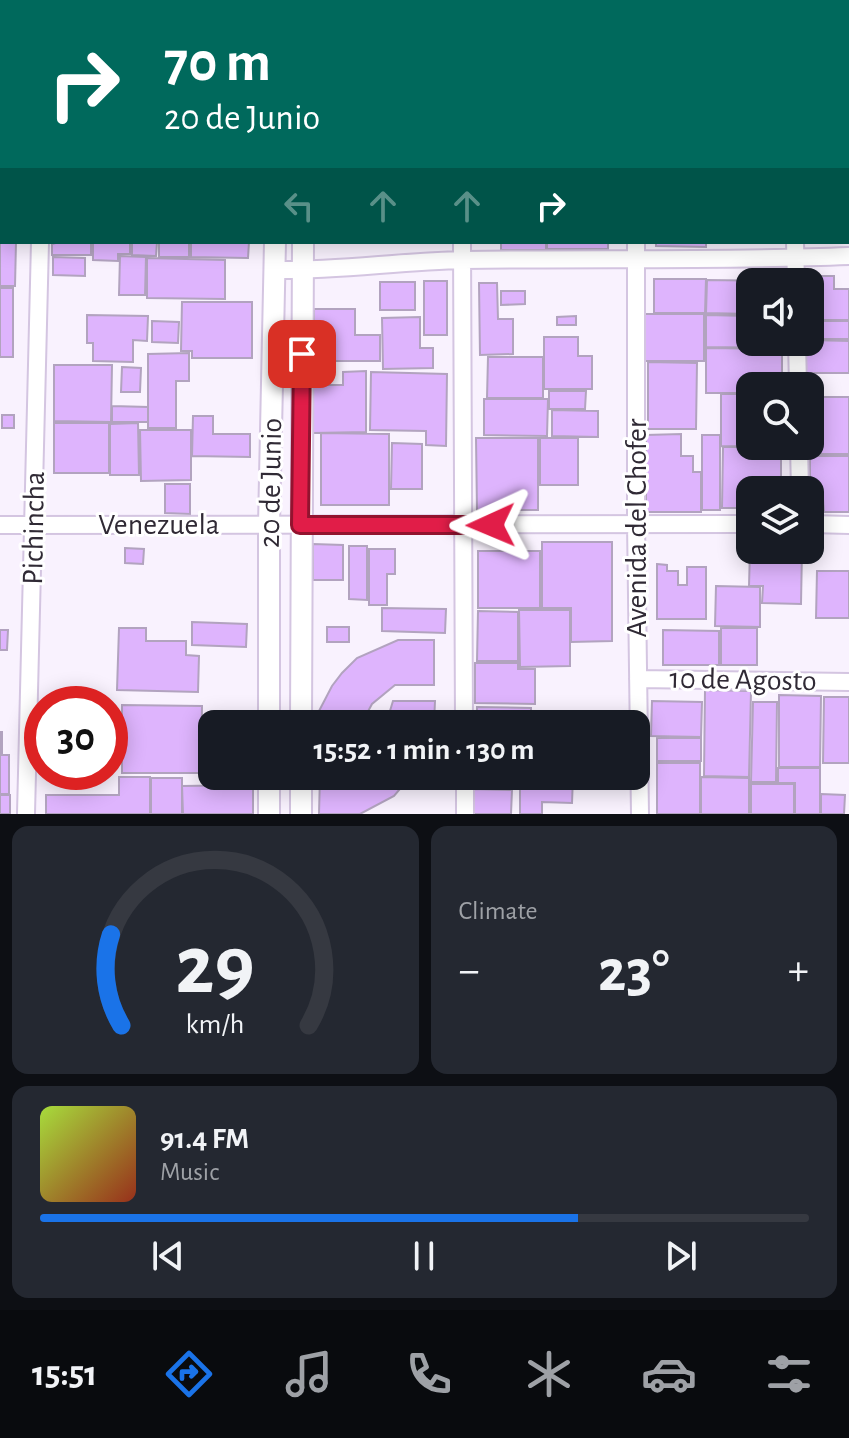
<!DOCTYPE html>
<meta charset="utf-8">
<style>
:root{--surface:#171b24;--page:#242831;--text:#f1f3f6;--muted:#9ea1a6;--line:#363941;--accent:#1a73e8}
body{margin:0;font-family:"Alegreya Sans",sans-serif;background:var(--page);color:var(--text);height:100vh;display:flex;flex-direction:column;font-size:30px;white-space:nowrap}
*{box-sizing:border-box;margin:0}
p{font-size:26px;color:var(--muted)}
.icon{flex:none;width:44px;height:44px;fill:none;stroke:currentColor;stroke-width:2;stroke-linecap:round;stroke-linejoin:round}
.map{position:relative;height:814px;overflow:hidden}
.drawer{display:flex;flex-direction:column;gap:12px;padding:12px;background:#0d0f14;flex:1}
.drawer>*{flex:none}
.hud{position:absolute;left:0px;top:0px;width:850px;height:244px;box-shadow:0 4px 20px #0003;background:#00695c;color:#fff;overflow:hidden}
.controls{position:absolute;left:736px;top:268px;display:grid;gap:16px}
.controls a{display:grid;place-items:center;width:88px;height:88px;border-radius:16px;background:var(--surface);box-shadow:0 4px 20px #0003;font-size:40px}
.speed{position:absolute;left:24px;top:686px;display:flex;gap:16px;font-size:40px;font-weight:700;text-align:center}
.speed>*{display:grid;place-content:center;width:104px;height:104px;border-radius:50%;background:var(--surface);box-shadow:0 4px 20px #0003;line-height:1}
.speed .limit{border:12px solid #d22;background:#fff;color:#111}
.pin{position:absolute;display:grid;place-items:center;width:68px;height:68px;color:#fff;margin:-34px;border-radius:16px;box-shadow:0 4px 12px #0006}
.me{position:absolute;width:88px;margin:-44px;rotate:269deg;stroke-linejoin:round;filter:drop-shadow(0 0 6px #0008)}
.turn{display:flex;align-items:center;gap:28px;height:168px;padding:0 32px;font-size:36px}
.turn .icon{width:104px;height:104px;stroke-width:2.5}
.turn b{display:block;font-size:56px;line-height:68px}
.lanes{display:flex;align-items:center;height:76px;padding:0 32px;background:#0003;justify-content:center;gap:40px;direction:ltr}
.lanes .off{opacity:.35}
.big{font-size:60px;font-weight:700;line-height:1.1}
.drawer .tile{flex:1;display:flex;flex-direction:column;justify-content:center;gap:12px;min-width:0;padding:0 28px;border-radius:16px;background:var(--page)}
.drawer .dial{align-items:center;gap:0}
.dial svg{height:208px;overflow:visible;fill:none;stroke:var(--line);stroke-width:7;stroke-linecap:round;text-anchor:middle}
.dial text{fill:var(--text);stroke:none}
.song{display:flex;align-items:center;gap:24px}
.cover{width:96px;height:96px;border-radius:12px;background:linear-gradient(135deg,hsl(80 70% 55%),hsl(10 70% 35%))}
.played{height:8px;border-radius:4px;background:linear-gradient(90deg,var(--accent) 70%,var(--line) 70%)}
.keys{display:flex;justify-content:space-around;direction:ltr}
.heat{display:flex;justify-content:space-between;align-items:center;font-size:44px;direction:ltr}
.drawer .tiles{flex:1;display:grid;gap:12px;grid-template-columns:1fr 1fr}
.tile:last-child{grid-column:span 2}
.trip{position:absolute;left:198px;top:710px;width:452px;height:80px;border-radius:16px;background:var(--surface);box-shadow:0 4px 20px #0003;font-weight:700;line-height:80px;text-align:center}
.menu{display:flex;height:128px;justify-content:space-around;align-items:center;background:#090b0e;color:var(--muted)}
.menu .icon{width:56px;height:56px}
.menu .selected{color:var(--accent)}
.menu b{font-size:36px;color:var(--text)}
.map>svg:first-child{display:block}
.building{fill:#deb4fd;stroke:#b2a3bf;stroke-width:2}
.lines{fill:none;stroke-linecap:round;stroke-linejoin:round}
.minor-casing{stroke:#d4c5e1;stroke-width:20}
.tertiary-casing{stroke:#d4c5e1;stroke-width:24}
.minor{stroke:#fff;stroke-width:16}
.tertiary{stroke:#fff;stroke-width:20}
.route-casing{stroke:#92132f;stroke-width:20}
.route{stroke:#e11d48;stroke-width:14}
.labels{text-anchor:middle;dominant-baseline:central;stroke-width:6;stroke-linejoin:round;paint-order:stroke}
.street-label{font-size:30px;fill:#302a35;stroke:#fff}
</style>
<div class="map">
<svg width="849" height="814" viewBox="0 0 849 814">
<rect width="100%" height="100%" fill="#f9f2fe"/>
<!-- building -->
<path class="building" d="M109,0h44v2h-44z
M160,0h50v2h-50z
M211,0h37v2h-37z
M477,0h60v2h-60z
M574,0h39v2h-39z
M697,0h34v2h-34z
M732,0h38v2h-38z
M0,169h2v52h-2z
M0,226l2,16h14l-1,44h-15z
M59,242h32v13h-39v-11z
M93,242h37v12h-12v7l-25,-1z
M132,242h25l-1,14 -24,-1z
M159,242h30v15h-30z
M191,242h58l-1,16 -57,-1z
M501,242h45v8h-45z
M547,242h61v7h-61z
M656,242h50v5l-50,-1z
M120,256l26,1 -1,38h-26z
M53,257l32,1v18l-32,-1z
M147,258l78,2v39l-78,-1z
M807,276h27v13h15v31h-39v-38h-3z
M654,279h52l-1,34h-51z
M707,280l74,1v1h-31v32l-44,-1z
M424,281h23v54h-23z
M380,282h35v28h-35z
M479,283h18l1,36h15v35l-33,1z
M0,288h13v69h-13z
M501,291h24v13l-24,1z
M182,302h70v56h-60v-7h-11z
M314,309h41v26h25v26h-66z
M642,314h62v47h-62z
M87,315l61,1 -1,25 -14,-1v22l-40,-1v-18h-6z
M706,315l44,1v26h31v6l-75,-1z
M576,316v9h-19v-8z
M420,317v31h13v20l-50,1 -1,-51z
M152,321l27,1 -1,21 -26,-1z
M814,321h35v18h-35z
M544,337h34v19h14v33h-48z
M810,340l39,1v32h-46l1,-31z
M706,348l76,1v37h-32v7h-44z
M189,353v28h-13v47h-28v-74z
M488,357h55v41h-56z
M648,362l49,1 -1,66h-48z
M54,365h58l-1,57 -57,-1z
M122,367l19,1 -1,24h-19z
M366,371v61l-53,1v-48h30v-13z
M371,372l76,2 -1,72 -20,-1v-14l-56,-1z
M549,391h37l-1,18h-36z
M721,394h29v52l31,1 -60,-1z
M815,397h34v57h-34z
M484,399h64l-1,37 -63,-1z
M112,406l36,1v15h-36z
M552,410l46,1v26l-46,-1z
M2,415h12v13h-12z
M193,416h20v18h37v23l-58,-1z
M54,423h55v50h-55z
M138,423l1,52h-29v-51z
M140,430h51v50l-50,1z
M321,433l68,1v71h-68z
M681,434v22h12v16h8v40h-55v-77z
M702,435h18v75h-18z
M476,438h62v72h-61z
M540,438h38v47h-38z
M392,443l30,1v45h-31z
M723,447h58v43h-31v18h-28z
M810,456h39v56h-25l-1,-13 -13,1z
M165,484h25v30l-25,-1z
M542,542h70v99l-41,1v-34h-29z
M313,544l30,1v35h-30z
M349,546h18v54l-18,-1z
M125,548l19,1 -1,15 -18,-1z
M369,549h26v25h-8v31h-18z
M750,550h52l-1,54 -39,-1 1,-17h-14z
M478,551h62v57h-62z
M657,564l10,1v6h11v14h9v-18h19v52h-49z
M817,571h32v47h-33z
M716,586l44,1v40l-45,-1z
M382,608l64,1 -1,24 -63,-2z
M519,610h51v56l-50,1z
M478,611l40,1v49h-41z
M192,622l55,2 -1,23 -54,-2z
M327,627h22v15h-22z
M119,628h27v13h40v14l13,1 -1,36 -81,-2z
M721,628h36v37h-36z
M0,630h8l-1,20h-7z
M663,630l56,1v34h-56z
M398,640h36v45h-39l-23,19 -7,13v7h-46v-13l13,-25 10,-13 15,-15z
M475,663h43v6h17v35l-60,-1z
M705,690l46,1 -2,86 -45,-1z
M779,695l42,1 -1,71h-41z
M824,697h25v66h-26z
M393,701h42l-1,23h-48z
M652,701l50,1 -1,35 -50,-1z
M753,702h24l-1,80h-25z
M122,705l80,1 -1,67h-79z
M477,707l54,1v16h-54z
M0,732h2v23h7v39h-9z
M208,732h4v22h-5z
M657,738h44v23h-44z
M657,763h43v51h-43z
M778,768h42v46h-25v-31h-17z
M320,776h91l-17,20 -34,18h-41z
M476,776h44v9h-44z
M520,776h53l-1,27 -30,-1v12h-22z
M119,777h31v37h-104v-19h73z
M701,777l48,1v36h-48z
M151,778h31v36h-31z
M751,784h43v30h-43z
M253,785v29h-70l-1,-28z
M471,789l41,1 -1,24h-40z
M821,794l24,1 -1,19h-23z
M0,795h10v19h-10z"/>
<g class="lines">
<defs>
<path id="minor" d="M793,0v2
M42,2v-2
M463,2v-2
M637,2v-2
M0,147h2
M462,242l2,482
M636,242v281l4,291
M795,242l1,40
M275,270c63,1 126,-9 189,-10 128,-2 257,1 385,-4
M797,342l1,44
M799,446l1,44
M810,524l39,1
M0,525l750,-1
M638,679l211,3
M465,776v38
M26,814l14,-572"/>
<path id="tertiary" d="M280,2v-2
M307,2v-2
M269,724v-199l6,-283
M301,724l2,-482
M301,776v38
M269,814v-38"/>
</defs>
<!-- minor casing -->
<use href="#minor" class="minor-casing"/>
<!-- tertiary casing -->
<use href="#tertiary" class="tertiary-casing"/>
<!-- minor -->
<use href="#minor" class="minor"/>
<!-- tertiary -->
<use href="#tertiary" class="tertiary"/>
</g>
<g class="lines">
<defs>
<path id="route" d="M302,354l-2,171h191"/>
</defs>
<!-- route casing -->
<use href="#route" class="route-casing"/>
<!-- route -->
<use href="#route" class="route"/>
</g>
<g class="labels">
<!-- street labels -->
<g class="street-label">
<text transform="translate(271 483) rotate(-89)">20 de Junio</text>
<text x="159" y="525">Venezuela</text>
<text transform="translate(34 528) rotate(-89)">Pichincha</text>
<text transform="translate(637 528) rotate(-90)">Avenida del Chofer</text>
<text transform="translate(743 680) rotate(1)">10 de Agosto</text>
</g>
</g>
</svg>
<div class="controls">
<a><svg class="icon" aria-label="sound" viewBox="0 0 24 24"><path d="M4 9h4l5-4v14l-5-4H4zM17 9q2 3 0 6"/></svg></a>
<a><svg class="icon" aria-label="search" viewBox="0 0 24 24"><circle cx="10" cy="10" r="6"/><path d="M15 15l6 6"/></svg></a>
<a><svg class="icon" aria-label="layers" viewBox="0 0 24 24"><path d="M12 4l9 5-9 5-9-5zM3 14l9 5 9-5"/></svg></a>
</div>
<div class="speed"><div class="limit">30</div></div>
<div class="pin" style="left:302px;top:354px;background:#d93025"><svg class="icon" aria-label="arrive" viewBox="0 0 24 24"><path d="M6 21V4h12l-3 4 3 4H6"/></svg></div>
<svg class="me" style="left:491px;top:525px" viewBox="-20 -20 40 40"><path d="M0-17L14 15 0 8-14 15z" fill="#e11d48" stroke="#fff" stroke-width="4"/></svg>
<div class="trip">15:52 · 1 min · 130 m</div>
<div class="hud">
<div class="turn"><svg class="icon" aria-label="right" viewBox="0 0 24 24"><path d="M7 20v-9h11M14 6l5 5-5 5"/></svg><div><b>70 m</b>20 de Junio</div></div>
<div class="lanes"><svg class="icon off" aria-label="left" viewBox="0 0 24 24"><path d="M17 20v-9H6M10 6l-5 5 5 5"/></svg><svg class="icon off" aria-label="ahead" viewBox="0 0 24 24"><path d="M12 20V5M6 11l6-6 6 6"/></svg><svg class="icon off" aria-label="ahead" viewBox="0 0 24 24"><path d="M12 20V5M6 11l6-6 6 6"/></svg><svg class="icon" aria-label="right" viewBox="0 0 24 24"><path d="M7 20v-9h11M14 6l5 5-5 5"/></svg></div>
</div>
</div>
<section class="drawer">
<div class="tiles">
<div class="tile dial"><svg viewBox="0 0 100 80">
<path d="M14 69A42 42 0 1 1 86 69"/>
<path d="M14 69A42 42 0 0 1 10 34" stroke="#1a73e8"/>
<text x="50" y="56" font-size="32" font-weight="700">29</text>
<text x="50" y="72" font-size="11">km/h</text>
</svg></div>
<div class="tile"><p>Climate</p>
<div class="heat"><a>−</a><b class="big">23°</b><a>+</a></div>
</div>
<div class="tile">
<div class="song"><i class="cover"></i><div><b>91.4 FM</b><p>Music</p></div></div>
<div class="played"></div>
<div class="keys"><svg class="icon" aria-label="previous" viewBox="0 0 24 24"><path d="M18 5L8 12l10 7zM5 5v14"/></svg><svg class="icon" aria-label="pause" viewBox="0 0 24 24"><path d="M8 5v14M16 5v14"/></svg><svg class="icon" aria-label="next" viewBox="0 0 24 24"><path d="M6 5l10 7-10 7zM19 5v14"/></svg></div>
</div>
</div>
</section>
<nav class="menu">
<b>15:51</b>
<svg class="icon selected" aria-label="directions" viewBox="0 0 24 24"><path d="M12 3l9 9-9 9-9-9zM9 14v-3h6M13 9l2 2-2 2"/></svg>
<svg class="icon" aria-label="music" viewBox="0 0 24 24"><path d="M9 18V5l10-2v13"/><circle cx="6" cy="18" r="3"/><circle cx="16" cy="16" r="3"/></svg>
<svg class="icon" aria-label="phone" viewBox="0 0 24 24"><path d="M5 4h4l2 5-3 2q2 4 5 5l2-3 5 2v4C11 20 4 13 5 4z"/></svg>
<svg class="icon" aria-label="climate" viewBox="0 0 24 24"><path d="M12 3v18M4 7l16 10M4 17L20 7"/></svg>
<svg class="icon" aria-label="car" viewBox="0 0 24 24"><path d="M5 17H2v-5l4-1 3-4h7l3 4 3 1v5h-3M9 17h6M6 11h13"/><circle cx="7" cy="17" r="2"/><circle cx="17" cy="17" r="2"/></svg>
<svg class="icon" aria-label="filters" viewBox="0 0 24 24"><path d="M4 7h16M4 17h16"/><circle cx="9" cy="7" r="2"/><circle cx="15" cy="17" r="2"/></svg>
</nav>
